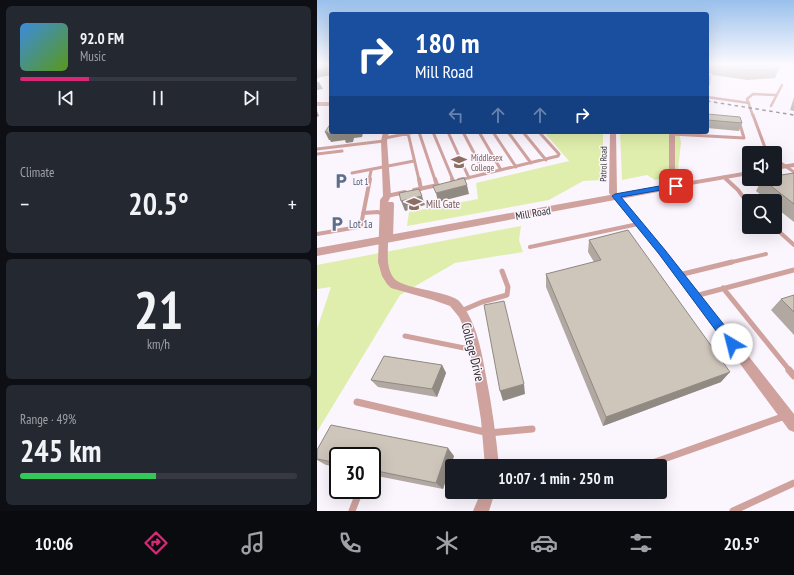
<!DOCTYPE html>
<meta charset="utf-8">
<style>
:root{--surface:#171b24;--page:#242831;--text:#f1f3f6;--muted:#9ea1a6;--line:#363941;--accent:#db2777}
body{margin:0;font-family:"PT Sans Narrow",sans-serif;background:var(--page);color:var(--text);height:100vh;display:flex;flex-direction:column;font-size:15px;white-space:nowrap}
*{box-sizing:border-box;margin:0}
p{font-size:13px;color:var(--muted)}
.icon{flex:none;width:22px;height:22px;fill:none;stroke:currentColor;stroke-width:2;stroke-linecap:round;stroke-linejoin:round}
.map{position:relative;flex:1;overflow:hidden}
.drawer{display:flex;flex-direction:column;gap:6px;padding:6px;background:#0d0f14;width:317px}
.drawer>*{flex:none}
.top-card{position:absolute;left:12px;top:12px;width:380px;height:122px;border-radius:4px;box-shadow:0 4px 16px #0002;background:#1a4fa0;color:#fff;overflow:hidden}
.tools{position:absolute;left:425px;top:146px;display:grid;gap:8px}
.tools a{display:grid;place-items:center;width:40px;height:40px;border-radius:4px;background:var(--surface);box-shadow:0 4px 16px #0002;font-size:20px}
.speed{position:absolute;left:12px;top:447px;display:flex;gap:8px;font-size:20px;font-weight:700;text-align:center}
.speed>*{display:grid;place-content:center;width:52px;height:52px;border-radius:50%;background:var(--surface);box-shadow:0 4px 16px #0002;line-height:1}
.speed .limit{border:2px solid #111;border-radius:6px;background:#fff;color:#111}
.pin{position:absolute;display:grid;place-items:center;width:34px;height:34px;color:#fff;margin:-17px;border-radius:8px;box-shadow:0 2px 6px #0006}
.me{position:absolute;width:44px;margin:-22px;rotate:323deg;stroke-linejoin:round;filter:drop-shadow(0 0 3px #0008)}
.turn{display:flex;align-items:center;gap:14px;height:84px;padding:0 20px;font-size:18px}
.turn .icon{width:52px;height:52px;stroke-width:2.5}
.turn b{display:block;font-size:28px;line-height:34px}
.lanes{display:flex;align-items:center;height:38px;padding:0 20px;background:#0003;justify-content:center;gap:20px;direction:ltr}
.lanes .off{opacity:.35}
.big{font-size:30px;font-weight:800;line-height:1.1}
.drawer .widget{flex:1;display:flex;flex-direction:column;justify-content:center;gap:6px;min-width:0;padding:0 14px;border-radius:6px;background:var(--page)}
.drawer .dial{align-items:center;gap:0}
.dial b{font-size:52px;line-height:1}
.song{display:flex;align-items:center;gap:12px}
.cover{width:48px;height:48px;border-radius:6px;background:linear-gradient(135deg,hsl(210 70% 55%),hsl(90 70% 35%))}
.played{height:4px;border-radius:2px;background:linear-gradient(90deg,var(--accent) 25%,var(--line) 25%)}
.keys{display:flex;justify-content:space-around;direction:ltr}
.heat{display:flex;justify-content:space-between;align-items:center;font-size:22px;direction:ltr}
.charge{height:6px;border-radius:3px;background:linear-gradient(90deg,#34c759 49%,var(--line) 0)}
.trip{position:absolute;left:128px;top:459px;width:222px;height:40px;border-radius:4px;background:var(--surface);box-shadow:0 4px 16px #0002;font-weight:800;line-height:40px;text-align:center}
.tab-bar{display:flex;height:64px;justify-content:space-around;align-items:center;background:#090b0e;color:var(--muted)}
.tab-bar .icon{width:28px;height:28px}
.tab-bar .on{color:var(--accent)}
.tab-bar b{font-size:18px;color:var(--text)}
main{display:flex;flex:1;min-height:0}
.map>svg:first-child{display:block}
.green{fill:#dfeeac}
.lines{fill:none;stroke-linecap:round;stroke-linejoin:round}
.service-far4{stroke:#cfa29e;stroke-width:2.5}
.service-far3{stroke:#cfa29e;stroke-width:3}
.service-far2{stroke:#cfa29e;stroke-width:4}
.service-far1{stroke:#cfa29e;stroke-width:5}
.service{stroke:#cfa29e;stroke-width:7}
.minor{fill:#cfa29e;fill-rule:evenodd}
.tertiary{fill:#cfa29e;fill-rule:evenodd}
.rail{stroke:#787379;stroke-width:1.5;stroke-dasharray:3.5 3.5;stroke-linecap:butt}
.wall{fill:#b1a9a1}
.shaded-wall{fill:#908a83}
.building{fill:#cec5bb;stroke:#908a83}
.route{fill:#1a73e8;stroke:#114b97}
.labels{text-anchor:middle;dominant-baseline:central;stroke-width:3;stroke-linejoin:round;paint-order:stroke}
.far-education-label{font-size:9px;fill:#785e54;stroke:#fbf5fe;text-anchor:start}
.far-street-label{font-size:9px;fill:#302d31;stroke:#fbf5fe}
.far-service-label{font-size:9px;fill:#4e5e75;stroke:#fbf5fe;text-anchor:start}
.education-label{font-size:11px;fill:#785e54;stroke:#fbf5fe;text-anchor:start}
.street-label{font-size:11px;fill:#302d31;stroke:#fbf5fe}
.service-label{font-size:11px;fill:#4e5e75;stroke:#fbf5fe;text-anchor:start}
.near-street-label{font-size:13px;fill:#302d31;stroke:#fbf5fe}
</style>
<main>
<section class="drawer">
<div class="widget">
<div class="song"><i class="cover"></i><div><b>92.0 FM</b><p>Music</p></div></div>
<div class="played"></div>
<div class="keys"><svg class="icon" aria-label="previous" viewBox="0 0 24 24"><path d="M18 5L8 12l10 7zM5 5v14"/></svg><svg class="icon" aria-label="pause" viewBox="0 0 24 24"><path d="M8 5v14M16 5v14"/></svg><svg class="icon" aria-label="next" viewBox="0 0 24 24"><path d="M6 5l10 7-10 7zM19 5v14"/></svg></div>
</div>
<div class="widget"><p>Climate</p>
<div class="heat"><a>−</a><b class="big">20.5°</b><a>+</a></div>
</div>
<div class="widget dial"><b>21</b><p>km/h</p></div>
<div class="widget"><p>Range · 49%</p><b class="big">245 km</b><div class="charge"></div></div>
</section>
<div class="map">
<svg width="477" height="511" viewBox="0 0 477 511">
<rect width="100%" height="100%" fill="#fbf5fe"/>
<!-- green -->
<path class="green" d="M227,132h59v48l-20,1 -34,19 -142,26 2,-14 69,-13 -2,-16 93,-22z
M303,132h59l2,11 -4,35 -7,-1 -15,3 -8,-5 -25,5z
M204,226l-2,14 4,12 -68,11 -55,32 -83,137v-103l14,-42 -14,2v-24z"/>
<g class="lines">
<!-- service-far4 -->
<path class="service-far4" d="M390,76h3l-1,8 -2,-1
M390,97l42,6
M454,106l11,-21
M436,116l-6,-17 6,-5 23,1"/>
<!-- service-far3 -->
<path class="service-far3" d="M436,115l14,38
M102,132l16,48
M116,132l20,48
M131,132l21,46
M146,132l22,42
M162,132l22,38
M176,132l23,35
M191,132l23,31
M206,132l23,28
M91,133l11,47
M355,134l72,4 -5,-17
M68,138l30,-6
M0,149l67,-8
M0,154l25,-3
M458,159l19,13
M35,173l62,-12
M407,177l3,3
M52,180l2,-9
M142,180l99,-24 1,-2 -20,-22"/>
<!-- service-far2 -->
<path class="service-far2" d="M102,179l2,10
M118,179l2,6
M135,179l1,2
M409,179l12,11 11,15
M142,180l5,-1
M97,190l24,-5
M70,196l18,-4
M46,213l15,-1 6,3
M457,227l20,18
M0,234l41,-7 3,-2 9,-46
M213,247l108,-23
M411,263l38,-9"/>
<!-- service-far1 -->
<path class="service-far1" d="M362,275l53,-13
M406,288l67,83
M378,296l99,-26
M144,311l21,-9 25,-7 1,-8 -6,-16
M88,336l69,14"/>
<!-- service -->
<path class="service" d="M472,370l5,6
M40,402l132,31 43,-4
M327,466l141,-50
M35,511l7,-18
M416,511l61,-28"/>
<!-- minor -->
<path class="minor" d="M0,102h14v4h-14z
M66,132h6l-2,9 4,55 -3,6h5l1,2 -1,35 -1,2 -4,1c0,11 -2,25 5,35 7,12 51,13 65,23 3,3 7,8 9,12 11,19 15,42 19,64 6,30 10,60 13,90h-14l-4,-46 -11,-69 -5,-21 -6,-13 -9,-11 -17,-6 -42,-12 -4,-4 -5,-8 -4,-14 2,-62 3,-4 -2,-55z
M293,132h6l1,61 48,57 129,164v18l-5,-2 -130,-176 -50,-61z
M352,132h6v44l4,7 70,-12v4l-76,13 -4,-12z
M477,163v4l-19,3v-4z
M164,492h14l-6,19h-16z"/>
<!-- tertiary -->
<path class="tertiary" d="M359,183l3,1 1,2 -1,2 -362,68v-8z"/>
<!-- rail -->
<path class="rail" d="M390,101l87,14"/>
</g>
<!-- wall -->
<path class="wall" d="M390,65h72v4l-4,9 -27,2 -35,-5 -3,-2 -3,1z
M477,97v14l-4,-1z
M390,114l35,9 -3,8 -32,-3z
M477,173v49l-19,-15v-6h-7l-12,-10 6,-12z
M272,240l132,142 -118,44 -57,-139v-13l48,-12 -6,-10z
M477,295v40l-23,-25 10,-11z
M125,365l4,8 -9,24 -59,-10 -7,-7z
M0,450l137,6 -11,33 -71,-14v-19h-34v11l-12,-2 -9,-5z"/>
<!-- shaded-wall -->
<path class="shaded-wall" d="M6,65h4l2,6h-1l2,4 -13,3v-8z
M390,65h5l-2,8 -3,1z
M0,82h2l4,7 -6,1z
M0,111l2,5 -2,1z
M8,132h44l-6,1 -1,4 -8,1 -1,4 -7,1 -1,-3 -14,2 -1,-2h-1z
M150,185l2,9 -31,8 -2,-9z
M105,196l3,9 -20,6 -4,-10z
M125,365l4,8 -9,24 -5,-8z
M413,372l-9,10 -118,44 3,-9z
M207,384l1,10 -22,7 -3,-10z
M131,448l6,8 -11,33 -7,-6z"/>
<!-- building -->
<path class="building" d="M0,65h6l4,3 -10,2z
M397,65h65v4l-27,1 -37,-4z
M390,114l33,3 2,6 -35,-3z
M14,123v9h7l-11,2 1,-2h-3z
M26,132h7l-1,1 -7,1z
M477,173v31l-32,-25h13v-3z
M147,178l3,7 -31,8 -3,-7z
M102,189l3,7 -21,5 -2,-8z
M311,230l102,142 -124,45 -60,-143 55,-14 -12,-20z
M477,295v17l-13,-13z
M187,301l20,83 -24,7 -16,-86z
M67,356l58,9 -10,24 -61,-9z
M14,425l117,23 -12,35 -64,-13v-14h-34v7l-21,-4v-9z"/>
<!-- sky -->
<linearGradient id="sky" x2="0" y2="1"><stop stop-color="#99c0ec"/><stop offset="0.47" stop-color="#fdfaff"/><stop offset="1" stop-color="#fdfaff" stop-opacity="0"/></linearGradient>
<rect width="477" height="137" fill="url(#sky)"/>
<!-- route -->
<path class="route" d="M359,183l3,3 -1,1 -57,10 44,53 71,90 1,4 -1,3 -4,2 -4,-2 -69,-93 -47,-58 3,-2z"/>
<!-- icons -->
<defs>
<symbol id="university-bare" viewBox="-9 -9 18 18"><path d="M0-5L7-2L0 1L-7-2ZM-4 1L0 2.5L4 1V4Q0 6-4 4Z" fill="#8d6e63" stroke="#fbf5fe" stroke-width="2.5" paint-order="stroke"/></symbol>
<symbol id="parking-bare" viewBox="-9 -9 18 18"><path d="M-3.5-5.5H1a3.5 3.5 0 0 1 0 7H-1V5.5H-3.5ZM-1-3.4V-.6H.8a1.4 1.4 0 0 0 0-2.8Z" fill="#5c6f8a" stroke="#fbf5fe" stroke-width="2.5" paint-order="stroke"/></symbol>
</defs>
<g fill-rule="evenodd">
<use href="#university-bare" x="131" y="151" width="22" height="22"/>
<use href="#parking-bare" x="13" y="170" width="22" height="22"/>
<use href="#university-bare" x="86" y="193" width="22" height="22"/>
<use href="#parking-bare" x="9" y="213" width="22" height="22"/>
</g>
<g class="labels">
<!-- far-education labels -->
<g class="far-education-label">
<text x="154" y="157">Middlesex<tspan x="154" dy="10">College</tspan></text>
</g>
<!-- far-street labels -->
<g class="far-street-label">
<text transform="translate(286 164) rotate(-89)">Patrol Road</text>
</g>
<!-- far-service labels -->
<g class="far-service-label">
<text x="36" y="181">Lot 1</text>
</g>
<!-- education labels -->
<g class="education-label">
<text x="109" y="204">Mill Gate</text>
</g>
<!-- street labels -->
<g class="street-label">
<text transform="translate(216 213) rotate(-10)">Mill Road</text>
</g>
<!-- service labels -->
<g class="service-label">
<text x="32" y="224">Lot 1a</text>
</g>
<!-- near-street labels -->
<g class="near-street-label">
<text transform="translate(156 352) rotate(76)">College Drive</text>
</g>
</g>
</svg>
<div class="tools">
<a><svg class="icon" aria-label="sound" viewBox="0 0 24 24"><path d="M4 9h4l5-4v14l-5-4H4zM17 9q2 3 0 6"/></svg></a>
<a><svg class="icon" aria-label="search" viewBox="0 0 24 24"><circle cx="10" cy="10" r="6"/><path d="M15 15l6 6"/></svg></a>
</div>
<div class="speed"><div class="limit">30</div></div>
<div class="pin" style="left:359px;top:186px;background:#d93025"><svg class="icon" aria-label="arrive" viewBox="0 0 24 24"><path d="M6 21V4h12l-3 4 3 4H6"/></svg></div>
<svg class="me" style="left:415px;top:344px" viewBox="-20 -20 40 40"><circle r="19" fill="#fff"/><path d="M0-13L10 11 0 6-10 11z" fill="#1a73e8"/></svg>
<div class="trip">10:07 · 1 min · 250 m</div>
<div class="top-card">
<div class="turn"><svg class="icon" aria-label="right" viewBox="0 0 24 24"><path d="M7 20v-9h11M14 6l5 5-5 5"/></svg><div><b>180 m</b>Mill Road</div></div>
<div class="lanes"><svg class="icon off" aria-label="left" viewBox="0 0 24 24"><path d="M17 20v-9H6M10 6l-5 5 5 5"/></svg><svg class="icon off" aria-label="ahead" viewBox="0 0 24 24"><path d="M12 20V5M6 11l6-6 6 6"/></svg><svg class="icon off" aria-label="ahead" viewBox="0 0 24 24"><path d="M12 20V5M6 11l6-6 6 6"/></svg><svg class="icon" aria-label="right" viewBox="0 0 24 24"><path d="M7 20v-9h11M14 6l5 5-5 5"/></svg></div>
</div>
</div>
</main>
<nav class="tab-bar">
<b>10:06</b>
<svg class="icon on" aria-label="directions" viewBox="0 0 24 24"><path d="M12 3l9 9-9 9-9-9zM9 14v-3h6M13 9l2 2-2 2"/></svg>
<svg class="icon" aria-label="music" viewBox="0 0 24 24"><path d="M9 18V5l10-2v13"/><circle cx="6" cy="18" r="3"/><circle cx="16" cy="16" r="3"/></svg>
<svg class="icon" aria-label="phone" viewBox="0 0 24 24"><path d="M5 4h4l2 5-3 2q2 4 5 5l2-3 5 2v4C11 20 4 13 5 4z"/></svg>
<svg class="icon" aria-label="climate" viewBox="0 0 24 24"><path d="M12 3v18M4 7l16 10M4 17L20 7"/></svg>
<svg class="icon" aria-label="car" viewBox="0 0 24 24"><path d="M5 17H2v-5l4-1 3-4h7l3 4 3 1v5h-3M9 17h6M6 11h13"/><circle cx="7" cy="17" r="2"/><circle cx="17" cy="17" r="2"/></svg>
<svg class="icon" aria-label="filters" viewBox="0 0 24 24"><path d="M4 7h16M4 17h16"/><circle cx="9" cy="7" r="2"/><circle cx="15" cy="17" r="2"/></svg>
<b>20.5°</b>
</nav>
